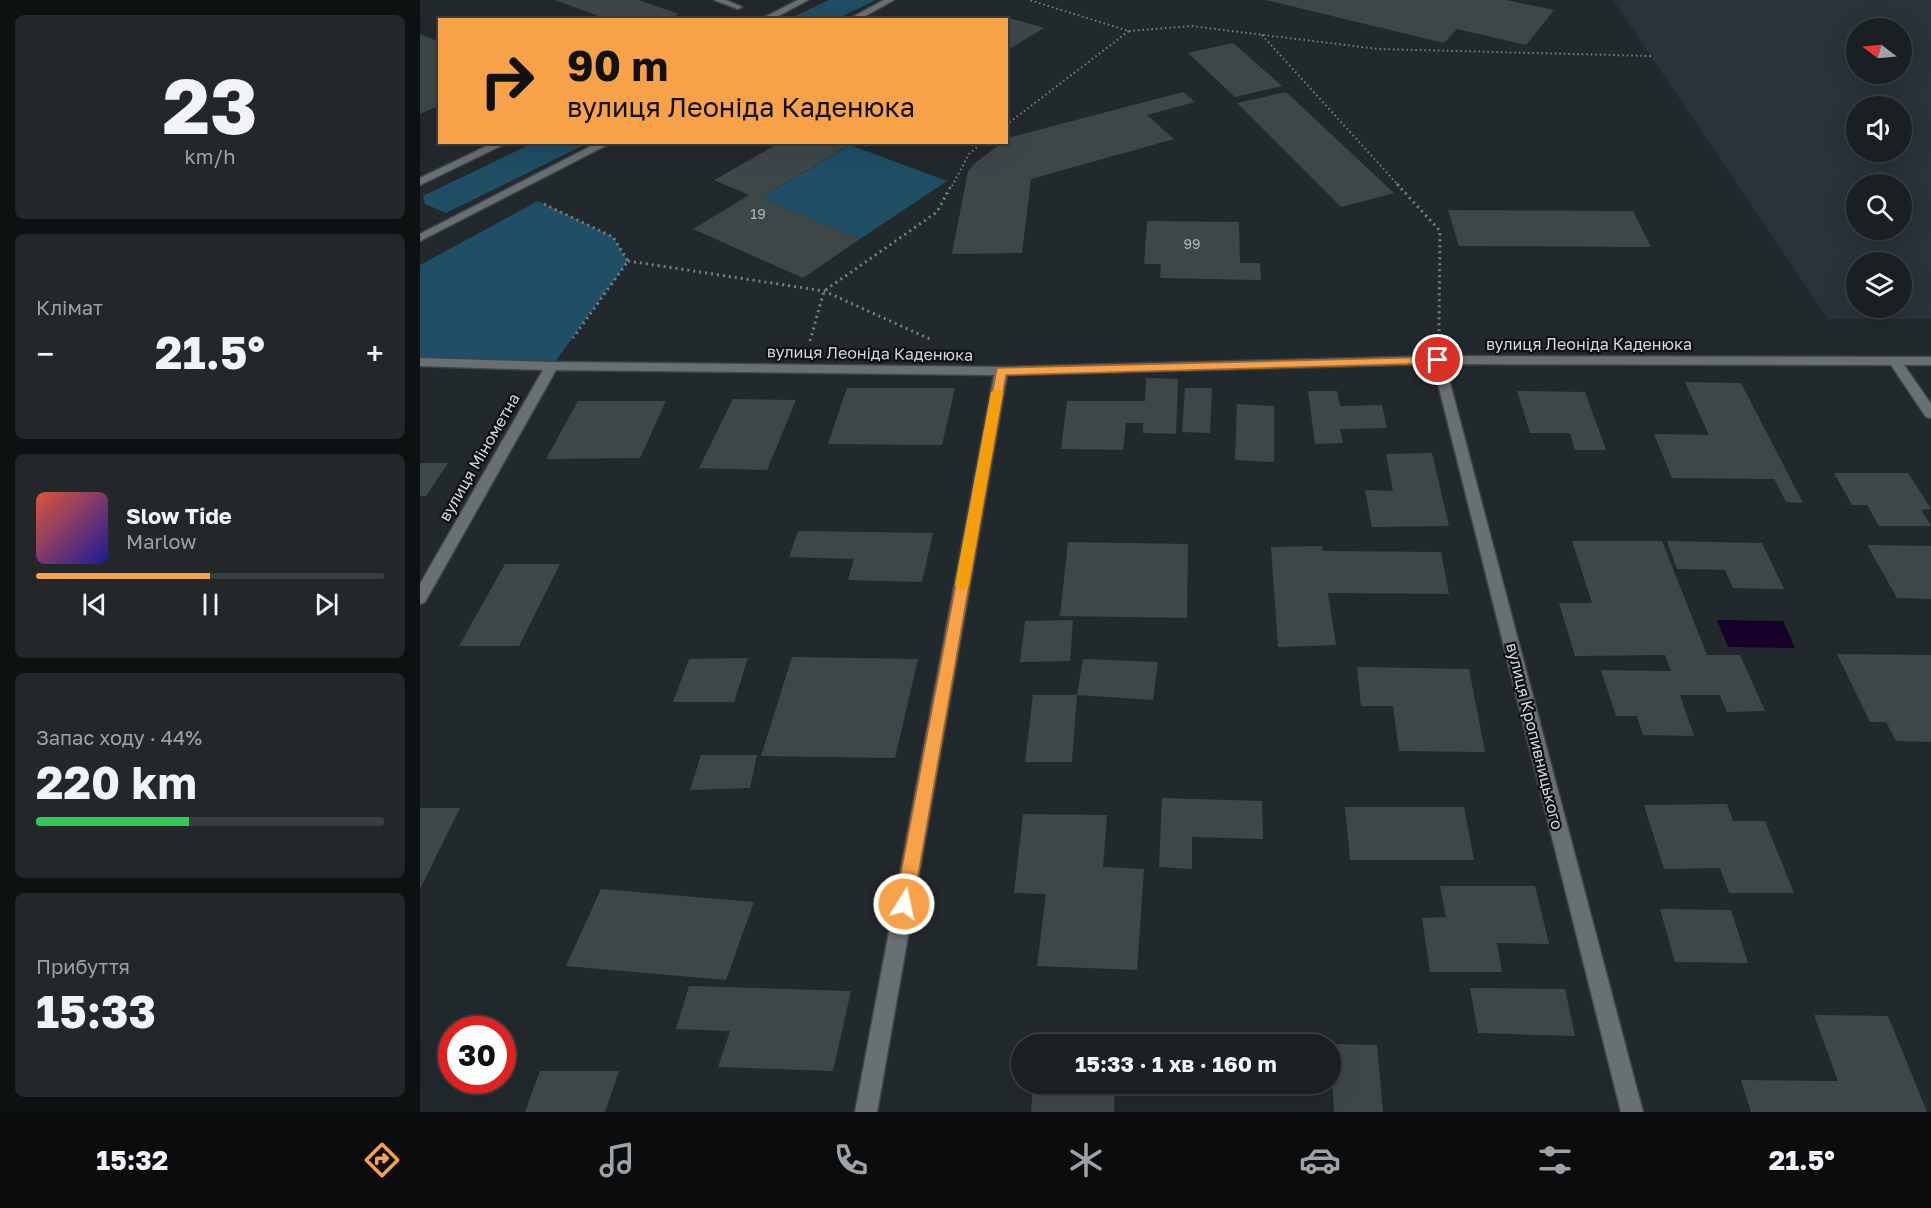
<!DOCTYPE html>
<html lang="uk">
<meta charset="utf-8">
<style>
:root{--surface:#1a1f21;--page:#23272a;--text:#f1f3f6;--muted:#9fa2a5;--line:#383d3f;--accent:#f7a149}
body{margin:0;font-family:"Golos Text",sans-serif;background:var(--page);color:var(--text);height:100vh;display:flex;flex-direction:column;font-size:22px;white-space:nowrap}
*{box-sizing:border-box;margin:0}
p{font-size:20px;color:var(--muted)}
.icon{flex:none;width:33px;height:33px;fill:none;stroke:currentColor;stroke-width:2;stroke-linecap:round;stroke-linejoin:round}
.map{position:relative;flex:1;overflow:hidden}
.panel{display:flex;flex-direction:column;gap:15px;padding:15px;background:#0e1112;width:420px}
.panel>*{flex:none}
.hud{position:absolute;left:18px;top:18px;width:570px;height:126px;border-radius:0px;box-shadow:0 6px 24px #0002,0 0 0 2px var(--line);background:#f7a149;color:#111;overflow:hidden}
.needle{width:39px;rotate:286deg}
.tools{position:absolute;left:1426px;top:18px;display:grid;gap:12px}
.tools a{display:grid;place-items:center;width:66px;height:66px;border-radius:50%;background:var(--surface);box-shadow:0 6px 24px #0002,0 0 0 2px var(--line);font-size:30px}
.speed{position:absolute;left:18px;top:1016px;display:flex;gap:12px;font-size:30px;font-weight:700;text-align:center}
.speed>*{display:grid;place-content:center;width:78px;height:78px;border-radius:50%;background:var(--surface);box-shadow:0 6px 24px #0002,0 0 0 2px var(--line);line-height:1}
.speed .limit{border:9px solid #d22;background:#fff;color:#111}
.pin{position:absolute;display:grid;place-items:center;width:51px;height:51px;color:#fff;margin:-26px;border:3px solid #fff;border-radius:50%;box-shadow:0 2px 6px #0007}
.me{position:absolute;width:66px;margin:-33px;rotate:10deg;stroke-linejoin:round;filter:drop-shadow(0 0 4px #0008)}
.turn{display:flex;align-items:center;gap:21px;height:126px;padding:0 30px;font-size:27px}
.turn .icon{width:78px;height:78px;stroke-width:2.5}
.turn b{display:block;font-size:42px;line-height:51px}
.big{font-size:45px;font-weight:700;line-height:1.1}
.panel .tile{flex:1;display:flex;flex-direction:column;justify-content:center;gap:9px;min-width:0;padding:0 21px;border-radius:9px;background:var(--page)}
.panel .dial{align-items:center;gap:0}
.dial b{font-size:78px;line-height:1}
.song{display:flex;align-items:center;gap:18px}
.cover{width:72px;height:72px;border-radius:9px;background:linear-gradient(135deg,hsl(10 70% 55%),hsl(240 70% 35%))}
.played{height:6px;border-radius:3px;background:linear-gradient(90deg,var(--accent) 50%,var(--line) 50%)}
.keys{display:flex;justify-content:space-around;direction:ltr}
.heat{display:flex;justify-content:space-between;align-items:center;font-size:33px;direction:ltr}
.charge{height:9px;border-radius:4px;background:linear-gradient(90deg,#34c759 44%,var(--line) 0)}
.trip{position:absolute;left:591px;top:1034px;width:330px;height:60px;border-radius:30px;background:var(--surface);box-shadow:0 6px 24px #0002,0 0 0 2px var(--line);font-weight:700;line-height:60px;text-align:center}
.menu{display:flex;height:96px;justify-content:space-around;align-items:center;background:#0a0c0d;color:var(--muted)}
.menu .icon{width:42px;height:42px}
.menu .on{color:var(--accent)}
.menu b{font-size:27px;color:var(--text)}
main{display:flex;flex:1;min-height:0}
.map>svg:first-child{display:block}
.built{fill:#28333a;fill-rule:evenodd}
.green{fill:#1f4e65}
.water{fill:#15012a}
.building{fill:#3e4747}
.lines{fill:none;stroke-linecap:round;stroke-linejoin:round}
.minor-casing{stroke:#404548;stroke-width:3}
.path-far1{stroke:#7a7f82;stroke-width:2;stroke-dasharray:1.5 3;stroke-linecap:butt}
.path{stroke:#7a7f82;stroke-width:3;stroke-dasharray:2 4;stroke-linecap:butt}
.minor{fill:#697074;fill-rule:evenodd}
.route{fill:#f7a149;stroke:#a1692f;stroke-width:1.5}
.slow{fill:#f59e0b}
.labels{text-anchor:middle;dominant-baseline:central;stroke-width:4.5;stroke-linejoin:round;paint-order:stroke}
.number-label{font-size:14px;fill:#afb4b6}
.street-label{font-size:16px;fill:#d5d9db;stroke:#0e1112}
</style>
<main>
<section class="panel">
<div class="tile dial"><b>23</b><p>km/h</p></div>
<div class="tile"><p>Клімат</p>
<div class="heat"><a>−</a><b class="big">21.5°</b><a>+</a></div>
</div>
<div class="tile">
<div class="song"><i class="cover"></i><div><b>Slow Tide</b><p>Marlow</p></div></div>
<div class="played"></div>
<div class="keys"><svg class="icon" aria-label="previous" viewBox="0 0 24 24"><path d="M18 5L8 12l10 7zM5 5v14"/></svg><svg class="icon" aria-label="pause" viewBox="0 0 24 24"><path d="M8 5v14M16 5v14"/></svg><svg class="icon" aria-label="next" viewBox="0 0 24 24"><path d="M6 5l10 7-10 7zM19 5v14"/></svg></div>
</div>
<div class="tile"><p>Запас ходу · 44%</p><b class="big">220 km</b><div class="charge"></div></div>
<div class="tile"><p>Прибуття</p><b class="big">15:33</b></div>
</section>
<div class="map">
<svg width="1511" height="1112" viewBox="0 0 1511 1112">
<rect width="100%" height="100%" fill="#22292c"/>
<!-- built -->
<path class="built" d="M1193,0h318v319h-103zM1437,28h45v46h-45zM1437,106h45v46h-45zM1437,184h45v46h-45zM1437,262h45v46h-45z"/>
<!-- green -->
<path class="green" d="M409,0h47l-39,19h-48z
M115,142l53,1 -142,70 -21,-9 -2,-8z
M430,145l97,36 -87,58 -99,-41z
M118,201l75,36 15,24 -76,105 -132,-4v-97z"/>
<!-- water -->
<path class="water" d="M1297,620l66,1 12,27 -67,-1z"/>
<!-- building -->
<path class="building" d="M135,0h83l41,14 -12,6h-58z
M846,0h240l48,10 -28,35 -69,-16 -13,14z
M583,16l41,12 -38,23v-31h-9z
M0,34l20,8v63l-20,9z
M813,43l49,43 -47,11 -47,-44z
M763,92l12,10 -48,13 27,24 -143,40 -9,74 -70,1 16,-83 7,-8 28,-21h3l5,-5z
M866,92l108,101 -53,14 -104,-104z
M361,142h73l-93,56 99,41 -57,39 -110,-49 56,-34 -35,-15z
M1028,210l185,1 18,36 -192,-1z
M727,221l92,1 1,41h20l1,17 -101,-2 1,-14h-17z
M726,378l32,1 -2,55 -33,-1v-10h-17l-3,27 -62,-1 6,-48h78z
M1265,382l56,1 62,120 -17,-1 -12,-23 -102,-1 -18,-44 55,1z
M427,388h108l-13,57 -114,-1z
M765,388h27l-2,45 -28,-1z
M888,391h29l3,15 42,-1 5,23 -47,1 3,14 -28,1z
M1097,391l68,1 21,58h-31l-5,-17h-40z
M313,399l63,1 -29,70 -68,-2z
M158,401h88l-26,57 -94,1z
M817,404l37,2v56l-39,-2z
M1012,453l17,73 -77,1 -7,-37 28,1 -7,-37z
M0,463h28l-22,33h-6z
M1414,473h74l23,36 -10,1 10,16h-52l-12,-21h-15z
M378,531l135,2 -11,49 -74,-2 6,-21 -65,-2z
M1152,541h90l45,114h33l25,56 -38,1 -7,-17h-40l14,41 -51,-1 -6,-19h-21l-15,-46 70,1 -6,-16 -90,1 -16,-53h33z
M1247,541l95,2 22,46 -51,-1 -8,-18 -48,-1z
M648,542l120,2 -1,74 -127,-2z
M1447,545l64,1v53l-34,-1z
M902,546l1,5 118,1 8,42 -121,-1 8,52 -58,2 -7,-100z
M85,564h55l-41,82h-60z
M653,620l-3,41 -50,1 5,-41z
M1417,654l94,1v87l-35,-1 -10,-19h-16z
M372,657l126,2 -23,99 -134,-2z
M328,658l-14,44h-61l16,-43z
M663,659l75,3 -5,38 -76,-5 -5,67h-47l8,-67h44z
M937,667l112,2 16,83 -86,-1 -6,-45h-32z
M281,755h56l-7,33 -60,2z
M742,798l100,3 1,38 -71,-2v32l-33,-2z
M1307,804l6,17h32l29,72h-65l-9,-25 -56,1 -20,-64z
M925,807h119l10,53h-124z
M0,808h40l-40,81z
M603,814l84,1 -4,52 41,2 -7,101 -100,-4 9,-72 -32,-1z
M1020,886h95l14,58 -52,-1 5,29h-72l-8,-54 24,-1z
M181,889l153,13 -28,78 -160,-14z
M1240,909l71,1 17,53 -73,-1z
M269,986l162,5 -18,80 -115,-4 12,-36 -54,-2z
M1050,988l95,1 10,47 -97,-3z
M1394,1015l74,1 39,96h-176l-10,-32 97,1z
M617,1039h79v5h-80z
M910,1044l47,1 6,67h-49z
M120,1071h79l-14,41h-80z
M613,1083h82l-1,29h-83z"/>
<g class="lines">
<defs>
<path id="minor" d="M294,0h12l16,7 -4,2z
M378,0h10l-37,20h-12z
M464,0h10l-36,20h-11z
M75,142h14l-89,43v-7z
M179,142h14l-193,99v-7z
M1018,356l493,1v8h-27l27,39v14l-5,-1 -35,-52 -446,-1 198,748h-22l-188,-748 -426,11 -130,737h-22l139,-737 -438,-5 -131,232 -5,2v-20l123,-214 -123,-4v-8l132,4 449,5z"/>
</defs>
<!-- minor casing -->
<use href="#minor" class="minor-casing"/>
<!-- path-far1 -->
<path class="path-far1" d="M709,31l62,-5 187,23 273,7
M842,35l137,151
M586,125l123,-94 -100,-31
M532,186l17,-32 14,-12"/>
<!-- path -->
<path class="path" d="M977,184l43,47 -1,100
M124,204l69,33 15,24 -55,77
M208,261l196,30 108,49
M390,341l14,-50 113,-79 15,-28"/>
<!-- minor -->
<use href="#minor" class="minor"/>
</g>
<!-- route -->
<path class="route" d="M1018,357l4,1v5l-436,12 -93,529 -3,6 -6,2 -6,-2 -3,-6 102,-536z"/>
<!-- slow -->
<path class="slow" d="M577,389l6,3 -34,193 -7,6 -7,-6 36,-193z"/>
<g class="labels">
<!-- number labels -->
<g class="number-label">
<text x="338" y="213">19</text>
<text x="772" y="243">99</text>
</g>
<!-- street labels -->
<g class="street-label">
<text x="1169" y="344">вулиця Леоніда Каденюка</text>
<text transform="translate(450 353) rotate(1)">вулиця Леоніда Каденюка</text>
<text transform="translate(59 457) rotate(-60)">вулиця Мінометна</text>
<text transform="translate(1115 736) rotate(76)">вулиця Кропивницького</text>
</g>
</g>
</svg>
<div class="tools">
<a><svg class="needle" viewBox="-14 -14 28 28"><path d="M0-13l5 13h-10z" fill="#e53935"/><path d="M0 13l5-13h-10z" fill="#9fa2a5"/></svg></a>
<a><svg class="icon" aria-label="sound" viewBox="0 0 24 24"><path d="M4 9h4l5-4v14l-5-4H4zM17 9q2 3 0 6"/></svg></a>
<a><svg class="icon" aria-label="search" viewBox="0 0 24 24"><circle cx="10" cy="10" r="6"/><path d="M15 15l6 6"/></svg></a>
<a><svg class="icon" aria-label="layers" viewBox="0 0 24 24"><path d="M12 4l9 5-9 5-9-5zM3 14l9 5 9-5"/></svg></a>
</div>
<div class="speed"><div class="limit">30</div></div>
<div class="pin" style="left:1018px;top:360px;background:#d93025"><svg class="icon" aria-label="arrive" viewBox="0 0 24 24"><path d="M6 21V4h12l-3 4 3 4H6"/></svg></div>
<svg class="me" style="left:484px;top:904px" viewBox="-20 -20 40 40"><circle r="17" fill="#f7a149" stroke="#fff" stroke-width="3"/><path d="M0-11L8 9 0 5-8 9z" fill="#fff"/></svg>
<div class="trip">15:33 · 1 хв · 160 m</div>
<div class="hud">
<div class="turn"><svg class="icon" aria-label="right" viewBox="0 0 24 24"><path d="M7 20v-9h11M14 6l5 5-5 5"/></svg><div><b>90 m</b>вулиця Леоніда Каденюка</div></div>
</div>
</div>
</main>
<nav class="menu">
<b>15:32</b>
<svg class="icon on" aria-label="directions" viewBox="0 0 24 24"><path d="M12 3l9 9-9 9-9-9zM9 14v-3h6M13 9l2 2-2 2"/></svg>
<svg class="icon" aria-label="music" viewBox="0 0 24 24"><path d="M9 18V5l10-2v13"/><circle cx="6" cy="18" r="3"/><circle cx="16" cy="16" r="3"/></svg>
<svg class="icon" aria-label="phone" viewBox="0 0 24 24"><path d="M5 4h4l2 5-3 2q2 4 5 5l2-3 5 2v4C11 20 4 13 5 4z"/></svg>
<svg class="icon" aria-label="climate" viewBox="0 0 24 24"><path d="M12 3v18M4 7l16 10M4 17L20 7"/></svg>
<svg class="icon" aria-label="car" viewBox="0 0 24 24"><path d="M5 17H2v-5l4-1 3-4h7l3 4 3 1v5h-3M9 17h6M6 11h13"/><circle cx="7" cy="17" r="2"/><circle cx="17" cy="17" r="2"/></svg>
<svg class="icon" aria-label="filters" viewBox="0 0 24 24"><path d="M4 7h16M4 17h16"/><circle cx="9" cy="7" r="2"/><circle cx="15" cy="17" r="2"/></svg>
<b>21.5°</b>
</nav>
